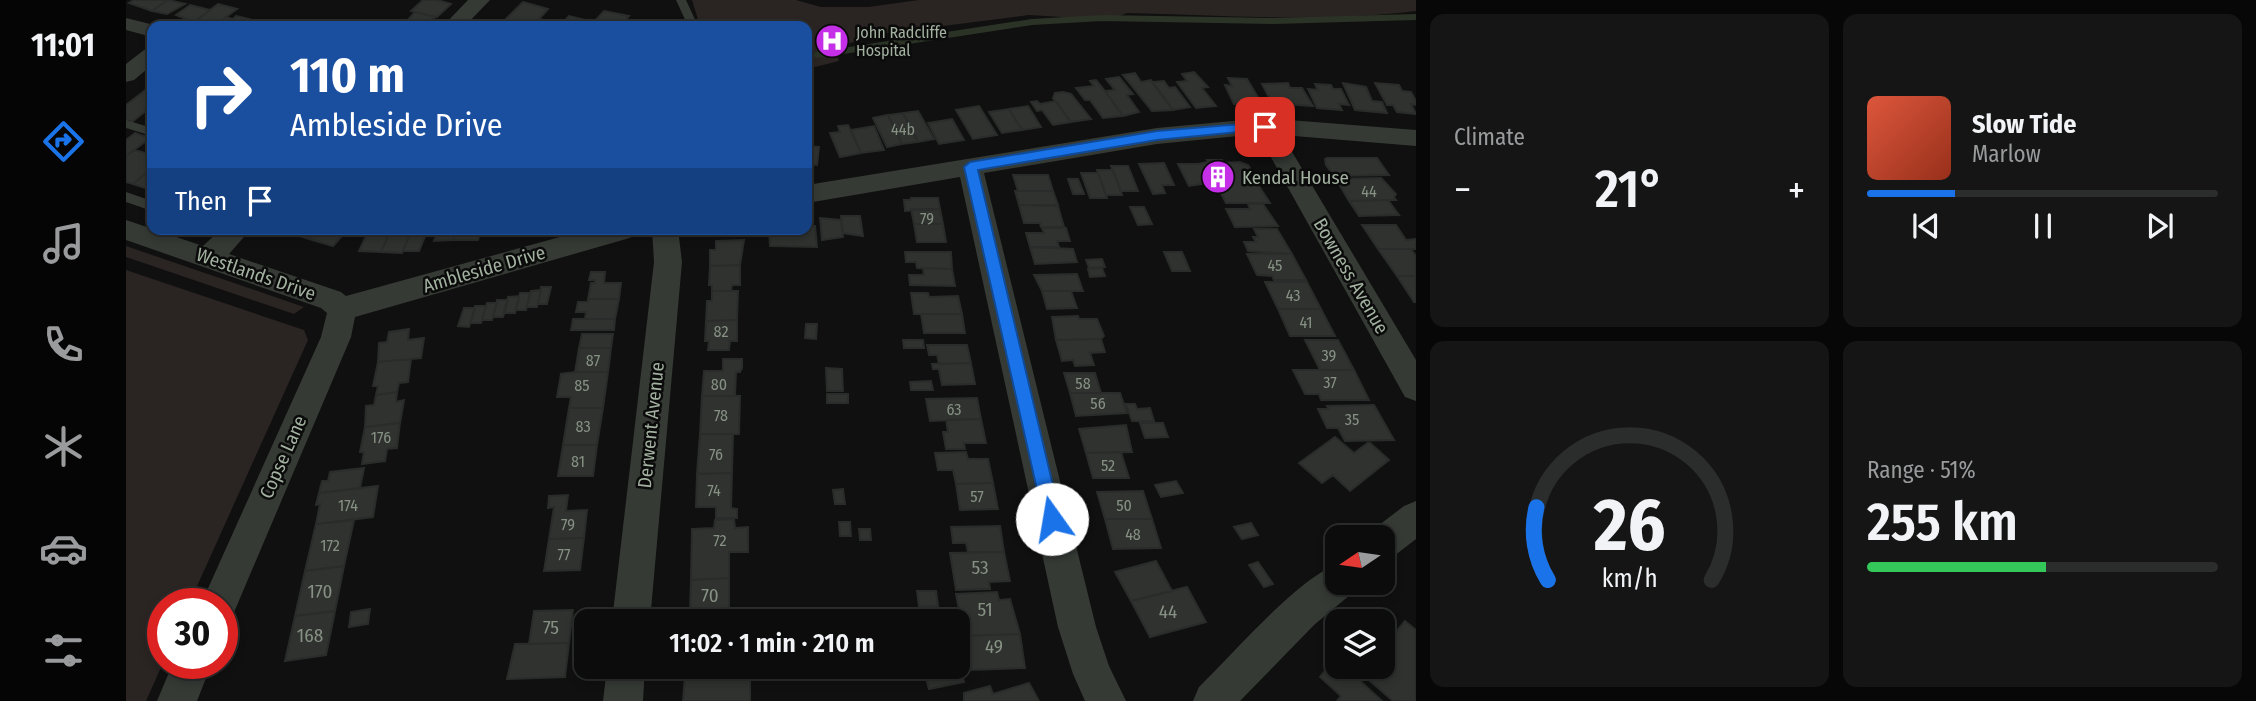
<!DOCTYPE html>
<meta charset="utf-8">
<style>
:root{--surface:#0b0c0b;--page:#141514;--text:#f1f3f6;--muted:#9a9b9d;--line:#2b2c2c;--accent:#1a73e8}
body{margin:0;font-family:"Fira Sans Condensed",sans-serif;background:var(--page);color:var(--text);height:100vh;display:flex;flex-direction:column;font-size:26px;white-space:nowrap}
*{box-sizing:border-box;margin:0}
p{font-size:23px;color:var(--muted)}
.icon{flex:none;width:38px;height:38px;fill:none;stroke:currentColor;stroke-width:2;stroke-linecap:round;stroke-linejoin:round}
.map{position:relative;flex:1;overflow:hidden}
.details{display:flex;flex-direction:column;gap:14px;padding:14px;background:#060706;width:840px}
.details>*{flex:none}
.guide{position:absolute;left:21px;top:21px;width:665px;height:214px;border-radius:14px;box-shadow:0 4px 10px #0003,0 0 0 2px var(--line);background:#1a4fa0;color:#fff;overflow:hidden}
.needle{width:46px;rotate:257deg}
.tools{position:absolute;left:1199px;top:525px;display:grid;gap:14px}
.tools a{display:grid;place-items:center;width:70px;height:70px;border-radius:14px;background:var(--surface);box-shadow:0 4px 10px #0003,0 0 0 2px var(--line);font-size:35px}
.speed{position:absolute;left:21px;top:588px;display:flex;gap:14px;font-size:35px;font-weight:700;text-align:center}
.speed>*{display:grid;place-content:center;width:91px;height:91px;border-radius:50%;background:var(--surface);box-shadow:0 4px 10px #0003,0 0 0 2px var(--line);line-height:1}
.speed .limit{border:10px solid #d22;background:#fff;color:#111}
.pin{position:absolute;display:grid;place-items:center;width:60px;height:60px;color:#fff;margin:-30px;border-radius:14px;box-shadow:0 4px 10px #0006}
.me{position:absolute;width:77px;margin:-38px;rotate:347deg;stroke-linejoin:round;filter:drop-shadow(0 0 5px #0008)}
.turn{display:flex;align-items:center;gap:24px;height:147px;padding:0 28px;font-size:32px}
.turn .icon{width:91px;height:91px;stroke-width:2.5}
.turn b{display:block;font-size:49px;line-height:60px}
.then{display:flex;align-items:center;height:66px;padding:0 28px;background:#0003;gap:14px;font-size:26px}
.big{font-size:52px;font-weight:600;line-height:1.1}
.details .tile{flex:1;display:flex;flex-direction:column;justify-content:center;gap:10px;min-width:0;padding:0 24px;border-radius:14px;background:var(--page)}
.details .dial{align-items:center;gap:0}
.dial svg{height:182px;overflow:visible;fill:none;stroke:var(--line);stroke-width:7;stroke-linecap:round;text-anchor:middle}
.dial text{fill:var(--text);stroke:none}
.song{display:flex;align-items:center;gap:21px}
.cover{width:84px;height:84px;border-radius:10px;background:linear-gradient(135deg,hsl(10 70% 55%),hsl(10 70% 35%))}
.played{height:7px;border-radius:4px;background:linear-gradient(90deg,var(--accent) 25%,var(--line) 25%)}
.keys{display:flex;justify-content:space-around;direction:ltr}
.heat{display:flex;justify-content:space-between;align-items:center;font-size:38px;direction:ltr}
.charge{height:10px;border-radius:5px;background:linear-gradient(90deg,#34c759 51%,var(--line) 0)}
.details .tiles{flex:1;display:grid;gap:14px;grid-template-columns:repeat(2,1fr)}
.trip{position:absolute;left:448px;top:609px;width:396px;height:70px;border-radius:14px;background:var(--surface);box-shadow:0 4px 10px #0003,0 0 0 2px var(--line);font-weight:600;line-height:70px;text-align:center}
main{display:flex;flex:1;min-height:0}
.dock{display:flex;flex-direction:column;width:126px;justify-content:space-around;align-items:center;background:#040504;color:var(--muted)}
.dock .icon{width:49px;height:49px}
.dock .selected{color:var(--accent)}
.dock b{font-size:32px;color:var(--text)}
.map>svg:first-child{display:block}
.green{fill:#2a2422}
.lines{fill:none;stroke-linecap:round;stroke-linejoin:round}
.stream{stroke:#2b3326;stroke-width:6}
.building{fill:#2f322f;stroke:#292c2a;stroke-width:2}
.lane{fill:#353a35;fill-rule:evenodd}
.street{fill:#353a35;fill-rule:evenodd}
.route{fill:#1a73e8;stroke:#114b97;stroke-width:2}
.labels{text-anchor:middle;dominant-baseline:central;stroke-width:5;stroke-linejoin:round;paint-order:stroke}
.far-poi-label{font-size:16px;fill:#a3b1a1;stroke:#0a0b0a;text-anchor:start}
.number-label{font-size:16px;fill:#869184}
.poi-label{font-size:19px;fill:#a3b1a1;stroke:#0a0b0a;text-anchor:start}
.street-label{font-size:19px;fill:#a3b1a1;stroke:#0a0b0a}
.near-number-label{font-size:19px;fill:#869184}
</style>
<main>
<nav class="dock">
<b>11:01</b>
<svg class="icon selected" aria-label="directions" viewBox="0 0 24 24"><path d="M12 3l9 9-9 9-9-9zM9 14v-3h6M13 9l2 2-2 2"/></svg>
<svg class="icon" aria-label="music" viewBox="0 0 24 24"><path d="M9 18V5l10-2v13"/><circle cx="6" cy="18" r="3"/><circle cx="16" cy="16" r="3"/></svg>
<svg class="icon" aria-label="phone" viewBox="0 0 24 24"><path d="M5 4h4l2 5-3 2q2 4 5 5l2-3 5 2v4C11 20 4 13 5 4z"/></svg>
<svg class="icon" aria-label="climate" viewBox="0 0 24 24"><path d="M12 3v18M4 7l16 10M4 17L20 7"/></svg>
<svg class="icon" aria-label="car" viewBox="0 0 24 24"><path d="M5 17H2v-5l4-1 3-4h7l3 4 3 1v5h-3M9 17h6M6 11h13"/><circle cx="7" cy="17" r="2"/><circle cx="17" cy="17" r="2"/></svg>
<svg class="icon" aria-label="filters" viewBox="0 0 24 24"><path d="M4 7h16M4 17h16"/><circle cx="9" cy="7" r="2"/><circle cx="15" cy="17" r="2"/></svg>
</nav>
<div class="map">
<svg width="1290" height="701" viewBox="0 0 1290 701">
<rect width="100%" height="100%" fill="#0f100f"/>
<!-- green -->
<path class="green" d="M566,0h104l25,7h47l51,-7h497v11c-95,12 -193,4 -289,2l-18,7 -80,-5 -149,19 -46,14 5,13 -32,8v-43h-107z
M0,246l178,61 -10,7 -12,-4 -156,-53z
M0,270l178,60 4,10 -119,264h-26v59l-17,38h-20z"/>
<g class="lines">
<!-- stream -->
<path class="stream" d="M691,55l215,-33 70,-4 172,3 142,-4"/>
</g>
<!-- building -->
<path class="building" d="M8,0h34l-16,11 -23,-8z
M42,0l17,4 -18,10 -15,-3z
M297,0h14l14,4 -14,13 -26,-6z
M397,2l25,7 -9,10 23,5 7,-8 25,6 10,-11 25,5 -8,10h-122z
M92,4l19,5 -22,16 -21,-3z
M64,5l20,5 -16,12 -18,-7z
M289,12l20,5 -10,9 -22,-1z
M110,16l13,3 -9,7 -25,-1 11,-8 7,2z
M1068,72l14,15 -6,1 14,18 -20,2 -19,-26 10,-1 -5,-7z
M1009,73l6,9 10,-2 22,30 -21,1 -29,-36z
M993,77l14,17 -6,1 12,17 -16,4 -18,-25 10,-1 -9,-11z
M1102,78l19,1 15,25h-28l-9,-19 7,1z
M970,80l9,11 18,25 -20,2 -13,-18h-5l-9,-12 18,-2 -4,-5z
M1038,81l5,7 6,-1 15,20 -17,3 -21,-28z
M1162,83l2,5h12l11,18 -41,-3 -10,-19z
M1217,83l23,4 6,14 10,1 5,11 -32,-3z
M1249,83l24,2 3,6 9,1 5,9v4l-5,-1 5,10 -19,-2 -4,-7h-6z
M1189,84l16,1 2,4h8l8,16 -10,-1 3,6 -25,-2 -9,-19 10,1z
M26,85v21l-20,16 -6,-2v-15z
M937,92l8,2 20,25 -20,3 -18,-24 2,-5z
M911,101l3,3 16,-3 15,21 -18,3 -11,-15 -5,1 -6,-9z
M853,106l18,29 -24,4 -17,-29z
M902,106l13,21 -19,3 -13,-21z
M883,109l13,21 -20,3 -13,-21z
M792,111l16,28 -16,3 -15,-29z
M777,113l15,29 -16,2 -14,-29z
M762,115l14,29 -15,3 -14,-29z
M826,119l12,21 -25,4 -11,-21z
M722,125l13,28 -21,4 -10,-24 10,-1 -2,-6z
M748,126l10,24 -23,3 -10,-23z
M9,133l15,5 -24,18v-16z
M681,146l12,1 -2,18 -10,-1z
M8,150l15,4 3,-3v17l-19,16 -7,-2v-26z
M1201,158h50l12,17 -55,1 -8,-11 -1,-6z
M1081,160h15l2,3 16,-1 8,3 4,6h-3l21,32h-44l-11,-21 -26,4 -11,-22h20l10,-2z
M1038,163l10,22h-12l3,8 -12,1 -14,-30z
M985,166h17l10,25h-17z
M26,168v18l-4,3 -15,-5z
M971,170h16l9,25h-16z
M955,173h17l9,25h-17z
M887,175h35l5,16h-35z
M1255,178l15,16 -2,3 2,3 -47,1 -13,-22z
M942,179h10l6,15h-11z
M889,191h38l5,14h-39z
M785,198h27l2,11 -35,2 -1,-11h7z
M1262,200l11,15 -40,1 -10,-15z
M1122,204h15l15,22 -43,1 -9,-18h24z
M893,205l39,1 6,21h-23l-1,-4h-16z
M1004,207h14l8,17 -14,1z
M785,209h29l3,15h-29z
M715,216h19l3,20 -20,-3z
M694,218l21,2 2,17 -21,3z
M788,224h29l3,18h-29z
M1236,225h34l10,15 10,-1v10h-38z
M681,226h8l2,21 -47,-1 -1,-17h38z
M916,228h24l4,13h-13l2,6h-29l-4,-14h18z
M169,229h24l-10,10 -18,-6z
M193,229h29l-15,17 -24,-7z
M236,229l29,1 -10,22 -22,-1 8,-17h-7z
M286,229l-10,24 -21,-1 10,-22z
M286,229h16l-9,22h-16z
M312,229h18l-3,11 -19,1z
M330,229h25l-3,11h-25z
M1128,229h23l15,25 -44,-3 -4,-9h12l-3,-5h5z
M618,240l-4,25 -30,1v-16h6v-9z
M904,247l43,2 4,13 -42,2z
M1252,249h33l5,7v20h-19z
M779,252h46l1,17 -35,-1 -1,-6h-10z
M1038,252h18l8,19h-18z
M1121,254h45l14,26h-32l-2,-4 -15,-1z
M976,259l3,8 -16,1 -3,-8z
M614,265v20h-8l-1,6h-19v-6h-3l1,-19z
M797,268l29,1 3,17 -45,-1 -1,-10h15z
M976,268l3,8 -15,1 -2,-8z
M465,272h14l-1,11h17l-2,16h-31l3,-16h4v-3h-6z
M951,274l6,17h-41l-8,-16z
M1271,276h19v26h-2z
M1139,282h42l14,27h-43z
M415,287h10l-4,17h-9z
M415,290l-4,17h-10l4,-16z
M586,291h26l-1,29 -31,1 1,-20h5z
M916,291h29l6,17 -30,1z
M394,293h10l-4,17h-10z
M785,293h17l1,4 29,-1 4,18h-48z
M393,296l-4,17h-11l4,-16z
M462,299h31l-4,20h-30l1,-7h-10l2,-10h10z
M371,300h11l-5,17h-10z
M361,303h10l-5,17h-10z
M349,306h11l-5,17h-10z
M338,308h11l-6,19 -11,-1z
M1152,309h43l14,27h-45z
M795,314h41l3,19h-41z
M952,316l1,3h18l7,17 -3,3 -45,1 -4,-23z
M447,319h42l-1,11h-43z
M611,320v21h-7l-1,9h-21l1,-9h-4l1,-20z
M680,324h11l-1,15 -11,-1z
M283,329l-1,11 16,-2 -3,20 -43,4 1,-19 8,-1 2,-10z
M456,334h31l-2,14h-32z
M975,339l4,13 -15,1 4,12 -19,1 -2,-6 -11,1 -6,-21z
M777,340h20l1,8h-20z
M1179,340h33l16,30h-34z
M801,345h40l4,18 -32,1 -2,-9h-8z
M453,348h32l-3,24h-33z
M285,359l-3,23 -9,1 -2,9 -21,3 2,-9h-5l5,-24z
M597,359h19v9l-2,4h-4l-1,24h-33l2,-25h19z
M845,363l4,21 -33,1 -3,-16h-6l-1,-5z
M700,368l16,1 1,22h-16z
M1167,370h61l15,30h-48l-2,-6h-14z
M449,372h33l-5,36h-34l2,-11h-14l4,-23z
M938,373h31l6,20h-31z
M805,381l2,9h-22l-1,-8z
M271,392l-1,10 8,-2 -4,23 -35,4 1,-21 8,-1 2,-10z
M944,393h50l7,20 -51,3z
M701,394h21v9h-21z
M576,396h38l-1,38h-39z
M851,398l4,21 -51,2 -4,-22z
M1000,404h9l2,5 13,-1 4,13h-22z
M1248,405l20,35 -49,1 -7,-13h-11l-9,-19h11l-2,-3z
M443,408h34l-6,37h-34z
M855,419l5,24h-22l1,6h-19l-3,-17h5l-2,-12z
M274,423l-3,25 -10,1 -2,12 -23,3 2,-12h-4l5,-25z
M1014,423h23l5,14 -23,1z
M1000,425l6,27 -46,1 -7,-24z
M574,434h33l-1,39 -35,1z
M1209,437l19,16 15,-11 20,18 -39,31 -17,-16 -11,8 -23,-20z
M437,445h34l-4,31h-35z
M840,452l2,7h20l5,24 -37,1 -3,-14h-15l-3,-17z
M995,452l8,26h-36l-7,-25z
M238,468l-4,20 -41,5 3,-12h6l2,-9z
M606,473l-1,35 6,1v9h-21v-11h-20l1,-33z
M1050,481l7,12 -22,4 -6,-12z
M867,483l5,26 -38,1 -4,-26z
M252,486l-5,31 -57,7 4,-20 -4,1 3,-12z
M717,489l2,15h-10l-2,-14z
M1017,491l9,28h-47l-8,-27z
M442,495l-2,16 21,-1 -3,28 -35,1 5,-32 -6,1 1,-12z
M608,519l1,9 13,-1v25h-19v26l-38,2 1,-51 22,-1 1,-8z
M979,519h47l9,29 -48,1z
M228,520l-10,46 -39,5 11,-47z
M713,522h11l1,14h-11z
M1125,523l7,12 -16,4 -8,-12z
M874,526l4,26h-36l-2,-9h-13l-2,-16z
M733,529h11l1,11h-11z
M458,538l-4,32 -36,1 5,-32z
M878,552l6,29 -21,1 1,7 -34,1 -6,-37z
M1030,561l16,30 -41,10 -16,-29z
M1132,562l15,22 -9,3 -15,-22z
M218,566l-9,45 -40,5 10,-45z
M603,578v33l-9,1v9h-26v-9h-4l1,-32z
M1061,587l19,35 -56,15 -19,-36z
M791,591h19l2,15 -19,1z
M871,592l2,8 11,-1 10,35 -56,2 -8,-42z
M244,609l-2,15 -19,3 2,-15z
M447,610l-4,33 -40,1 5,-33z
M209,611l-9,44 -41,6 10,-45z
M1279,621l11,9v71h-23l-39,-34h28v-18z
M894,634l5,34 -55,2 -6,-34z
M443,643l-4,34 -58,2 8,-35z
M1209,658l2,9h8l37,34h-45l4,-5 -21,-19z
M833,664l5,18 -35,7 -5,-18z
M559,667h43v7l-43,1z
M624,673v28h-67l2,-26z
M903,683l10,18h-75v-8l26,-7 3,8z"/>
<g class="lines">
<!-- lane -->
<path class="lane" d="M550,0h10l12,26h-10z
M0,120l26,8v8l-26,-8z
M0,192l26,9v10l-26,-9z"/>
<!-- street -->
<path class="street" d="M342,0h22l-25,26h-22z
M0,18l32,8h-6v11l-26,-7z
M26,48v17l-18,15 -8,2v-18l18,-14z
M1139,118l151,12v16l-134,-11 134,225v41l-11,-4 -147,-263 -101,10 -173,29 112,454 13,39 17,35h-41l-12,-27 -15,-47 -98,-450 -153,26v-18l350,-57z
M0,220l77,26 18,-17h30l-22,25 112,38 5,4 243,-67h50l-4,7 -9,3 -271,78 -4,20 -119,280 -10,4v-17h-21l120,-267 6,-24 -6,-5 -195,-68z
M526,229h26l4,33 -32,359h-38l42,-359z
M1290,501v38l-22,17 -12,5v-24h-15l3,-5 34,-26z
M1211,564v19h18l-5,12 -36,30 -74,76h-47l6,-14c35,-34 95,-105 138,-123z
M47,663h39l-15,38h-40z
M481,667h38l-2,34h-40z"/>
</g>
<!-- route -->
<path class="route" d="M1139,122l4,2v5l-112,11 -179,30 83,349 -3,6 -6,2 -7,-2 -81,-358 6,-5 187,-31z"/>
<!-- icons -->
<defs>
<symbol id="hospital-disc" viewBox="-11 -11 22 22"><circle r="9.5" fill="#c62fe8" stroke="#0a0b0a"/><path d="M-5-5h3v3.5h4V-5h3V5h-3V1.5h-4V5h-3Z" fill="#fff"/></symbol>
<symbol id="building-disc" viewBox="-11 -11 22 22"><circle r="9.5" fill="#c62fe8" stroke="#0a0b0a"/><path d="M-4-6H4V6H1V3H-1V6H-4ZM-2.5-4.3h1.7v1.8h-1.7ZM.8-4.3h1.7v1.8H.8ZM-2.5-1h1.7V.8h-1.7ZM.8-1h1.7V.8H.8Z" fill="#fff"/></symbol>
</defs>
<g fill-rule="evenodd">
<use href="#hospital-disc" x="687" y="22" width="38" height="38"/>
<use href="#building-disc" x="1073" y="158" width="38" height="38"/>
</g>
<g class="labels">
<!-- far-poi labels -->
<g class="far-poi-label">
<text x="730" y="32">John Radcliffe<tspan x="730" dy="18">Hospital</tspan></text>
</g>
<!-- number labels -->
<g class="number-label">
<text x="777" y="129">44b</text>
<text x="1243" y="191">44</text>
<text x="801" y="218">79</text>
<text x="1149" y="265">45</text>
<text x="1167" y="295">43</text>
<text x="1180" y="322">41</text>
<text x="595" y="331">82</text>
<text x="1203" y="355">39</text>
<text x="467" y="360">87</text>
<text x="1204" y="382">37</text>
<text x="957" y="383">58</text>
<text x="593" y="384">80</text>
<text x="456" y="385">85</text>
<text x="972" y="403">56</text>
<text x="828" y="409">63</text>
<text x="595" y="415">78</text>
<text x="1226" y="419">35</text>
<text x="457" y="426">83</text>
<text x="255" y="437">176</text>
<text x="590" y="454">76</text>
<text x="452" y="461">81</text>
<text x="982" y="465">52</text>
<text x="588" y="490">74</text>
<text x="851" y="496">57</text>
<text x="222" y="505">174</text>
<text x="998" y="505">50</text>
<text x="442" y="524">79</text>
<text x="1007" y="534">48</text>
<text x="594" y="540">72</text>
<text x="204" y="545">172</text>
<text x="438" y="554">77</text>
</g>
<!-- poi labels -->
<g class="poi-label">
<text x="1116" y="177">Kendal House</text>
</g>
<!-- street labels -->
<g class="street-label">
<text transform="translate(358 269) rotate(-16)">Ambleside Drive</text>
<text transform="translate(130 274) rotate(19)">Westlands Drive</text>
<text transform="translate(1225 276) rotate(60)">Bowness Avenue</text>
<text transform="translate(525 425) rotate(-84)">Derwent Avenue</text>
<text transform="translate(157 457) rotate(-66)">Copse Lane</text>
</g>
<!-- near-number labels -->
<g class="near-number-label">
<text x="854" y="567">53</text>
<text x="194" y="591">170</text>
<text x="584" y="595">70</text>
<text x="859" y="609">51</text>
<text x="1042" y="611">44</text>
<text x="425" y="627">75</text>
<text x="184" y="635">168</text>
<text x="868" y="646">49</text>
</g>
</g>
</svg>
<div class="tools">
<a><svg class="needle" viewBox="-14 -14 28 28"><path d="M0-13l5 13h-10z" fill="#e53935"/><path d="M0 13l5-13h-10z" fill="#9a9b9d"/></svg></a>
<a><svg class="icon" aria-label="layers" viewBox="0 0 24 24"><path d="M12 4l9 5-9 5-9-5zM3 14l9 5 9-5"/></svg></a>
</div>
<div class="speed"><div class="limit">30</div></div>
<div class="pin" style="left:1139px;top:127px;background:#d93025"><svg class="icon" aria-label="arrive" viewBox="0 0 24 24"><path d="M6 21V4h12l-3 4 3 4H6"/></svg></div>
<svg class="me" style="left:926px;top:519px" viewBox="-20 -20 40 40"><circle r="19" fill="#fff"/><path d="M0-13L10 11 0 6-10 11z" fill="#1a73e8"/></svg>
<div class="trip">11:02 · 1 min · 210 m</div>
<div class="guide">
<div class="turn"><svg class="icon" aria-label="right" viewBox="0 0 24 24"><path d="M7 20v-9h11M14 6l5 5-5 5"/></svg><div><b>110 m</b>Ambleside Drive</div></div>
<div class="then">Then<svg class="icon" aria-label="arrive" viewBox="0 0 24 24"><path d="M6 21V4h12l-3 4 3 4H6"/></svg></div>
</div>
</div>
<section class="details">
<div class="tiles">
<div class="tile"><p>Climate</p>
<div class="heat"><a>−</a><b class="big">21°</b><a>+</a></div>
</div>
<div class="tile">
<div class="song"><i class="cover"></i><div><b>Slow Tide</b><p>Marlow</p></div></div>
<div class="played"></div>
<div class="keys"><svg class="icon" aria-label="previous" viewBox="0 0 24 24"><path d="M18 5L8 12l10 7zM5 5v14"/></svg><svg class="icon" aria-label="pause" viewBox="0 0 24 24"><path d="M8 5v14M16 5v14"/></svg><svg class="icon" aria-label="next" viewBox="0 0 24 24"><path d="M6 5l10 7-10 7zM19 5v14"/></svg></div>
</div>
<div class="tile dial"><svg viewBox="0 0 100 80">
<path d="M14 69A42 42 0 1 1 86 69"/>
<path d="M14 69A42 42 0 0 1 9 37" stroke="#1a73e8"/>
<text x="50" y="56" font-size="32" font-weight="700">26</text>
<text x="50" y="72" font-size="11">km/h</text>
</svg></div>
<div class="tile"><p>Range · 51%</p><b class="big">255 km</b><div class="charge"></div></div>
</div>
</section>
</main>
